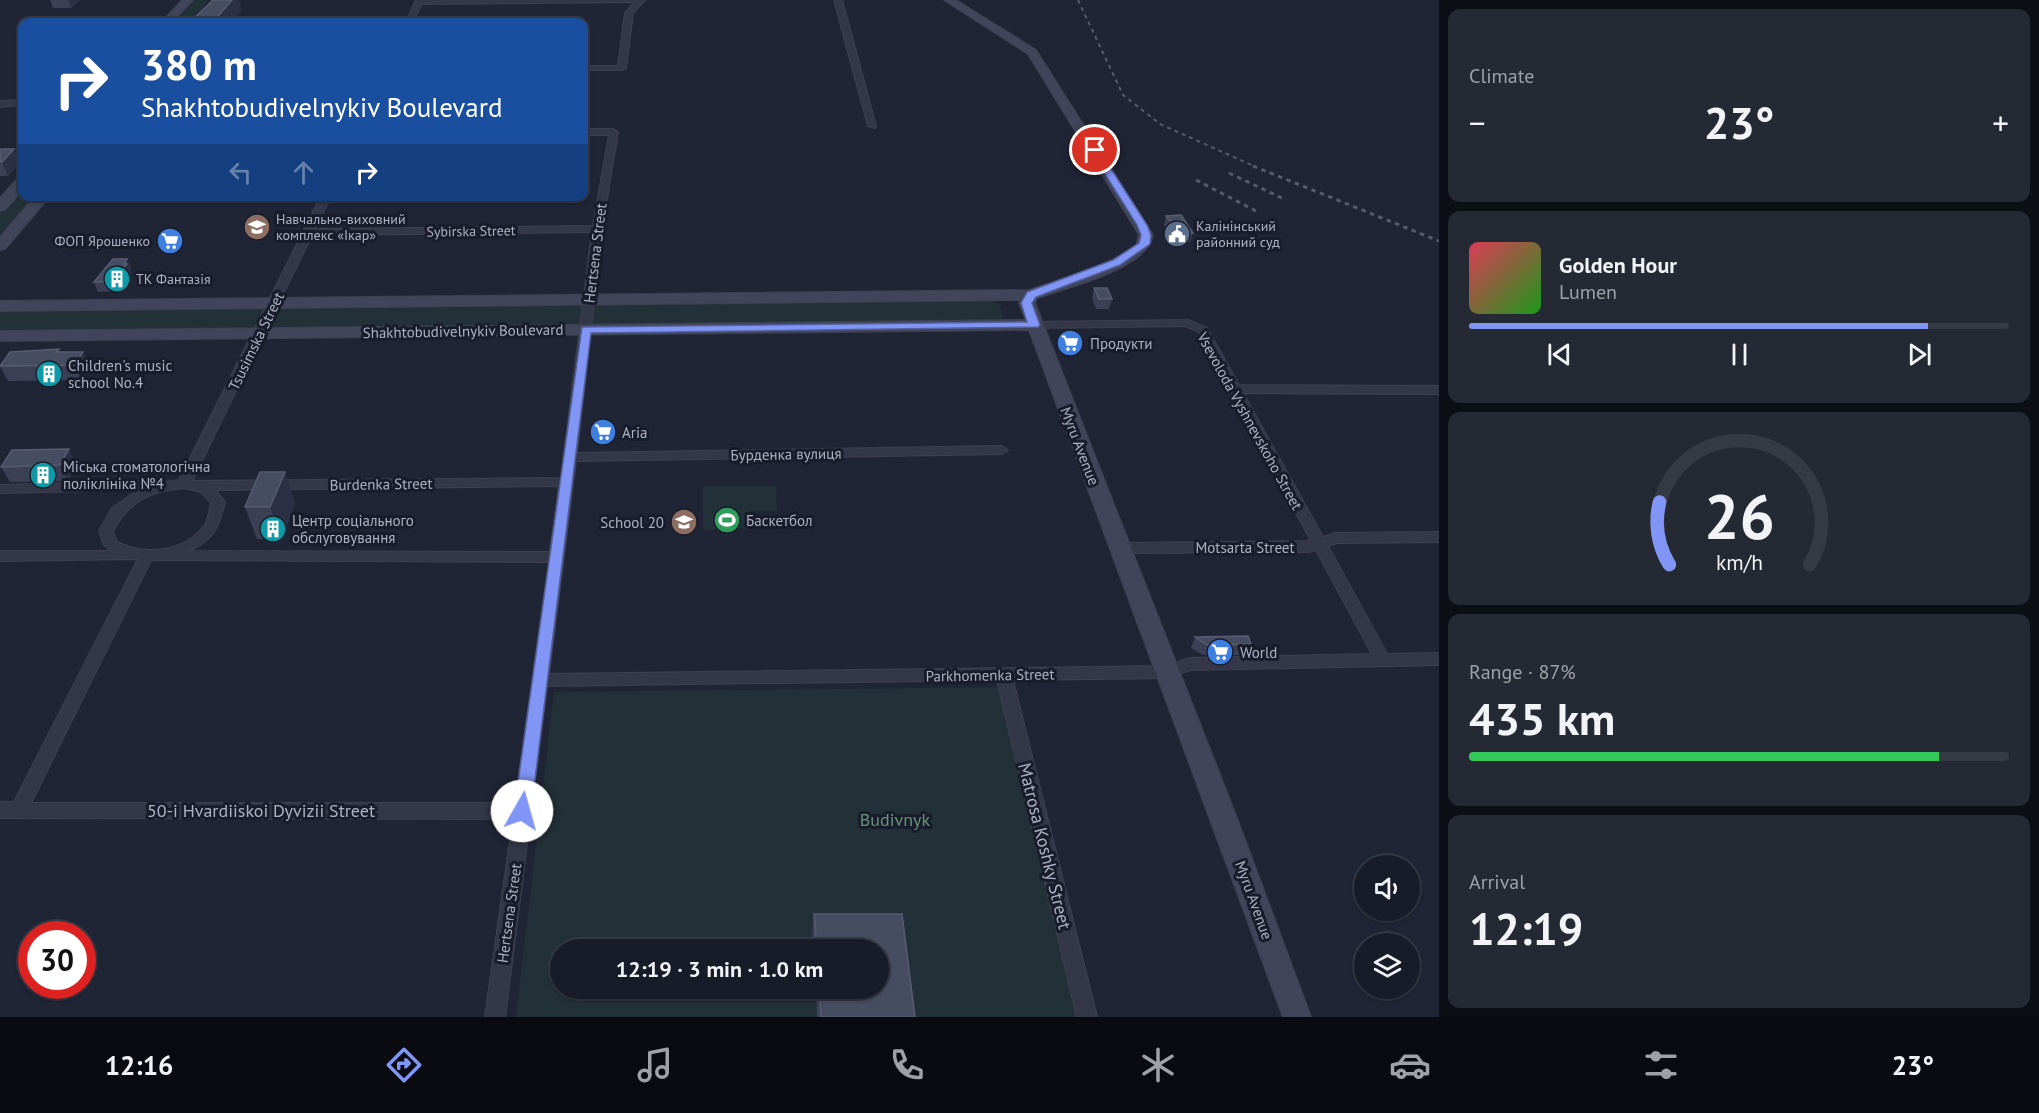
<!DOCTYPE html>
<meta charset="utf-8">
<style>
:root{--surface:#181c28;--page:#252934;--text:#f1f3f6;--muted:#9fa1a8;--line:#363a45;--accent:#8195f5}
body{margin:0;font-family:"PT Sans",sans-serif;background:var(--page);color:var(--text);height:100vh;display:flex;flex-direction:column;font-size:22px;white-space:nowrap}
*{box-sizing:border-box;margin:0}
p{font-size:20px;color:var(--muted)}
.icon{flex:none;width:33px;height:33px;fill:none;stroke:currentColor;stroke-width:2;stroke-linecap:round;stroke-linejoin:round}
.map{position:relative;flex:1;overflow:hidden}
.side{display:flex;flex-direction:column;gap:9px;padding:9px;background:#0d0f16;width:600px}
.side>*{flex:none}
.banner{position:absolute;left:18px;top:18px;width:570px;height:183px;border-radius:12px;box-shadow:0 2px 4px #0004,0 0 0 2px var(--line);background:#1a4fa0;color:#fff;overflow:hidden}
.controls{position:absolute;left:1354px;top:855px;display:grid;gap:12px}
.controls a{display:grid;place-items:center;width:66px;height:66px;border-radius:50%;background:var(--surface);box-shadow:0 2px 4px #0004,0 0 0 2px var(--line);font-size:30px}
.speed{position:absolute;left:18px;top:921px;display:flex;gap:12px;font-size:30px;font-weight:700;text-align:center}
.speed>*{display:grid;place-content:center;width:78px;height:78px;border-radius:50%;background:var(--surface);box-shadow:0 2px 4px #0004,0 0 0 2px var(--line);line-height:1}
.speed .limit{border:9px solid #d22;background:#fff;color:#111}
.pin{position:absolute;display:grid;place-items:center;width:51px;height:51px;color:#fff;margin:-26px;border:3px solid #fff;border-radius:50%;box-shadow:0 2px 6px #0007}
.me{position:absolute;width:66px;margin:-33px;rotate:7deg;stroke-linejoin:round;filter:drop-shadow(0 0 4px #0008)}
.turn{display:flex;align-items:center;gap:21px;height:126px;padding:0 24px;font-size:27px}
.turn .icon{width:78px;height:78px;stroke-width:2.5}
.turn b{display:block;font-size:42px;line-height:51px}
.lanes{display:flex;align-items:center;height:57px;padding:0 24px;background:#0003;justify-content:center;gap:30px;direction:ltr}
.lanes .off{opacity:.35}
.big{font-size:45px;font-weight:800;line-height:1.1}
.side .card{flex:1;display:flex;flex-direction:column;justify-content:center;gap:9px;min-width:0;padding:0 21px;border-radius:12px;background:var(--page)}
.side .dial{align-items:center;gap:0}
.dial svg{height:156px;overflow:visible;fill:none;stroke:var(--line);stroke-width:7;stroke-linecap:round;text-anchor:middle}
.dial text{fill:var(--text);stroke:none}
.song{display:flex;align-items:center;gap:18px}
.cover{width:72px;height:72px;border-radius:9px;background:linear-gradient(135deg,hsl(350 70% 55%),hsl(120 70% 35%))}
.played{height:6px;border-radius:3px;background:linear-gradient(90deg,var(--accent) 85%,var(--line) 85%)}
.keys{display:flex;justify-content:space-around;direction:ltr}
.heat{display:flex;justify-content:space-between;align-items:center;font-size:33px;direction:ltr}
.charge{height:9px;border-radius:4px;background:linear-gradient(90deg,#34c759 87%,var(--line) 0)}
.trip{position:absolute;left:550px;top:939px;width:339px;height:60px;border-radius:30px;background:var(--surface);box-shadow:0 2px 4px #0004,0 0 0 2px var(--line);font-weight:800;line-height:60px;text-align:center}
.tab-bar{display:flex;height:96px;justify-content:space-around;align-items:center;background:#0a0b10;color:var(--muted)}
.tab-bar .icon{width:42px;height:42px}
.tab-bar .on{color:var(--accent)}
.tab-bar b{font-size:27px;color:var(--text)}
main{display:flex;flex:1;min-height:0}
.map>svg:first-child{display:block}
.green{fill:#223037;fill-rule:evenodd}
.lines{fill:none;stroke-linecap:round;stroke-linejoin:round}
.street-casing{stroke:#3d4050;stroke-width:2}
.secondary-casing{stroke:#3d4050;stroke-width:2}
.street{fill:#333747;fill-rule:evenodd}
.secondary{fill:#414559;fill-rule:evenodd}
.rail-far1{stroke:#555a6e;stroke-width:2;stroke-dasharray:4 4;stroke-linecap:butt}
.rail{stroke:#555a6e;stroke-width:3;stroke-dasharray:4.5 4.5;stroke-linecap:butt}
.wall{fill:#3b4055}
.shaded-wall{fill:#2b3044}
.building{fill:#474d61;stroke:#575c70;stroke-width:1.5}
.route{fill:#8195f5;stroke:#54619f;stroke-width:1.5}
.labels{text-anchor:middle;dominant-baseline:central;stroke-width:6;stroke-linejoin:round;paint-order:stroke}
.far-poi-label{font-size:14px;fill:#adb1c3;stroke:#191d2b;text-anchor:start}
.far-street-label{font-size:14px;fill:#adb1c3;stroke:#191d2b}
.street-label{font-size:15px;fill:#adb1c3;stroke:#191d2b}
.poi-label{font-size:15px;fill:#adb1c3;stroke:#191d2b;text-anchor:start}
.near-street-label{font-size:18px;fill:#adb1c3;stroke:#191d2b}
.near-park-label{font-size:18px;fill:#66937a;stroke:#191d2b}
</style>
<main>
<div class="map">
<svg width="1439" height="1017" viewBox="0 0 1439 1017">
<rect width="100%" height="100%" fill="#202536"/>
<!-- green -->
<path class="green" d="M191,0h18l-20,22h-19z
M22,185v11l13,1 -35,40v-27z
M991,300l8,4 4,13 -1,3 -1002,12v-23z
M703,486h73l1,25h-27v18l-47,1z
M1000,687l77,330h-561l38,-325zM561,950h318v38h-318z"/>
<g class="lines">
<defs>
<path id="street" d="M416,0h229l-12,13 -7,55 -4,2h-38v-4h34l7,-53 10,-11 -213,2 -10,18h-6z
M834,0h8l34,126 -1,2 -7,-2z
M22,100v5l-22,2v-6z
M584,129h30l4,3 -16,97 -25,224 425,-7 6,4 -6,4 -426,7 -27,213 618,-8 22,-8 183,-4 -56,-104 -7,2 -190,1 -7,-5 7,-5 192,-2 -112,-209 -13,-6 -152,2 -6,-3 6,-3 154,-2 19,8 32,57 200,1v8l-196,-1 80,144 13,-4 103,-1v10l-102,1 -9,3 59,108 52,-1v12l-249,5 -22,8 -155,2 84,337h-20l-80,-337 -450,6 -42,331h-20l28,-198 -513,-1v-16h14l124,-243 -138,2v-10h111l-7,-6 -5,-14 13,-23 26,-18 -138,3v-8l154,-4 5,2 20,-3 142,-284h10l-16,33 278,-3 16,-91h-25zM592,232l-31,246 -369,3 120,-246zM559,486l-9,66 -361,-1c25,-11 30,-24 36,-49l-10,-12zM184,488l17,4 10,11c-2,7 -2,17 -7,23 -20,26 -59,30 -87,16l-4,-11c17,-31 37,-40 71,-43zM151,560l398,2 -34,241h-484z"/>
<path id="secondary" d="M182,0h11l-21,22h-10z
M944,0h12l80,50 117,185c-6,34 -86,53 -116,63l-2,5 202,515 74,199h-28l-254,-687 -1029,11v-10l1026,-11 -7,-17 2,-3 -1021,11v-10l1029,-11c20,-7 98,-30 108,-46 0,-1 1,-8 2,-9l-111,-181z
M22,178v12l-17,20 -5,1v-13l17,-19z
M35,196h15l-45,53 -5,1v-13z"/>
</defs>
<!-- street casing -->
<use href="#street" class="street-casing"/>
<!-- secondary casing -->
<use href="#secondary" class="secondary-casing"/>
<!-- street -->
<use href="#street" class="street"/>
<!-- secondary -->
<use href="#secondary" class="secondary"/>
<!-- rail-far1 -->
<path class="rail-far1" d="M1078,0l45,95 37,29 96,43"/>
<!-- rail -->
<path class="rail" d="M1253,166l186,75
M1229,173l57,27
M1196,180l60,31"/>
</g>
<!-- wall -->
<path class="wall" d="M50,0h30l-9,8h-18z
M0,149h14l6,14 -12,13h-8z
M1166,216l27,17 -3,9 -15,1 -11,-18z
M127,259l4,10 -1,2 1,3 -16,17 -17,1 -4,-10z
M1094,288l18,11 -3,10h-13l-4,-11z
M59,349l1,3h23l7,15 -8,13 -74,1 -8,-15v-1z
M77,465l-9,16 -58,1 -9,-15z
M285,472l10,31 -13,36h-25l-12,-32z
M1195,637l56,7 -5,11h-43l-12,-7z
M814,914h88l13,103h-98l-1,-29h63v-38h-66l-1,-17z"/>
<!-- shaded-wall -->
<path class="shaded-wall" d="M68,0h12l-9,8z
M232,0h7l3,10 -11,12h-18z
M14,149l6,14 -12,13 -6,-14z
M127,259l4,10 -1,2 1,3 -16,17 -4,-9z
M83,352l7,15 -8,13 -7,-15z
M69,449l8,16 -9,16 -8,-16z
M285,472l10,31 -13,36 -12,-32z"/>
<!-- building -->
<path class="building" d="M213,0h19l-19,22h-23z
M0,149h14l-12,13h-2z
M1181,215l12,18h-15l-12,-17z
M113,259h14l-3,5h3l-16,18h-17z
M1094,288h13l5,11h-13z
M59,349l-3,3h27l-8,13 -75,1 10,-14z
M69,449l-9,16 -59,2 11,-17z
M260,472h25l-15,35h-25z
M1248,636l3,8 -44,1 -12,-8z
M814,914h88l13,103h-94l-2,-29h60v-38h-62z"/>
<!-- route -->
<path class="route" d="M1095,147l4,3 48,75 4,10 -1,9 -30,21 -84,32 -4,6 8,22 -2,2 -447,6 -60,478 -3,5 -6,2 -6,-2 -2,-5 68,-484 445,-5 -6,-19 6,-11 86,-32 26,-17 2,-8 -4,-10 -47,-75z"/>
<!-- icons -->
<defs>
<symbol id="school-disc" viewBox="-11 -11 22 22"><circle r="9.5" fill="#8d6e63" stroke="#191d2b"/><path d="M0-5L7-2L0 1L-7-2ZM-4 1L0 2.5L4 1V4Q0 6-4 4Z" fill="#fff"/></symbol>
<symbol id="civic-disc" viewBox="-11 -11 22 22"><circle r="9.5" fill="#5c6f8a" stroke="#191d2b"/><path d="M-.6-6.5H3V-4.5H.6V-3L4-1V1h2V6H-6V1h2V-1L-.6-3ZM-1.2 2.5V6h2.4V2.5Z" fill="#fff"/></symbol>
<symbol id="supermarket-disc" viewBox="-11 -11 22 22"><circle r="9.5" fill="#3f7fe0" stroke="#191d2b"/><path d="M-6-5.5h2.5l.6 2H6L4.5 2H-2.5L-4.4-4H-6ZM-1.5 3.2a1.3 1.3 0 1 0 .1 0ZM3 3.2a1.3 1.3 0 1 0 .1 0Z" fill="#fff"/></symbol>
<symbol id="building-disc" viewBox="-11 -11 22 22"><circle r="9.5" fill="#0f9aa8" stroke="#191d2b"/><path d="M-4-6H4V6H1V3H-1V6H-4ZM-2.5-4.3h1.7v1.8h-1.7ZM.8-4.3h1.7v1.8H.8ZM-2.5-1h1.7V.8h-1.7ZM.8-1h1.7V.8H.8Z" fill="#fff"/></symbol>
<symbol id="stadium-disc" viewBox="-11 -11 22 22"><circle r="9.5" fill="#2e9e5b" stroke="#191d2b"/><path d="M0-5a6.5 5 0 1 0 0 10a6.5 5 0 1 0 0-10ZM-3.5-1.8h7v3.6h-7Z" fill="#fff"/></symbol>
</defs>
<g fill-rule="evenodd">
<use href="#school-disc" x="242" y="212" width="30" height="30"/>
<use href="#civic-disc" x="1162" y="219" width="30" height="30"/>
<use href="#supermarket-disc" x="155" y="226" width="30" height="30"/>
<use href="#building-disc" x="102" y="264" width="30" height="30"/>
<use href="#supermarket-disc" x="1055" y="328" width="30" height="30"/>
<use href="#building-disc" x="34" y="359" width="30" height="30"/>
<use href="#supermarket-disc" x="588" y="417" width="30" height="30"/>
<use href="#building-disc" x="28" y="460" width="30" height="30"/>
<use href="#stadium-disc" x="712" y="505" width="30" height="30"/>
<use href="#school-disc" x="669" y="507" width="30" height="30"/>
<use href="#building-disc" x="258" y="514" width="30" height="30"/>
<use href="#supermarket-disc" x="1205" y="637" width="30" height="30"/>
</g>
<g class="labels">
<!-- far-poi labels -->
<g class="far-poi-label">
<text x="276" y="219">Навчально-виховний<tspan x="276" dy="16">комплекс «Ікар»</tspan></text>
<text x="1196" y="226">Калінінський<tspan x="1196" dy="16">районний суд</tspan></text>
<text x="150" y="241" text-anchor="end">ФОП Ярошенко</text>
<text x="136" y="279">ТК Фантазія</text>
</g>
<!-- far-street labels -->
<g class="far-street-label">
<text transform="translate(471 231) rotate(-1)">Sybirska Street</text>
</g>
<!-- street labels -->
<g class="street-label">
<text transform="translate(595 253) rotate(-83)">Hertsena Street</text>
<text transform="translate(463 331) rotate(-1)">Shakhtobudivelnykiv Boulevard</text>
<text transform="translate(256 341) rotate(-64)">Tsusimska Street</text>
<text transform="translate(1250 421) rotate(61)">Vsevoloda Vyshnevskoho Street</text>
<text transform="translate(1080 446) rotate(69)">Myru Avenue</text>
<text transform="translate(786 454) rotate(-1)">Бурденка вулиця</text>
<text transform="translate(381 484) rotate(-1)">Burdenka Street</text>
<text x="1245" y="547">Motsarta Street</text>
<text transform="translate(990 675) rotate(-1)">Parkhomenka Street</text>
<text transform="translate(1254 900) rotate(70)">Myru Avenue</text>
<text transform="translate(509 913) rotate(-82)">Hertsena Street</text>
</g>
<!-- poi labels -->
<g class="poi-label">
<text x="1090" y="343">Продукти</text>
<text x="68" y="365">Children's music<tspan x="68" dy="17">school No.4</tspan></text>
<text x="622" y="432">Aria</text>
<text x="63" y="466">Міська стоматологічна<tspan x="63" dy="17">поліклініка №4</tspan></text>
<text x="292" y="520">Центр соціального<tspan x="292" dy="17">обслуговування</tspan></text>
<text x="746" y="520">Баскетбол</text>
<text x="664" y="522" text-anchor="end">School 20</text>
<text x="1240" y="652">World</text>
</g>
<!-- near-street labels -->
<g class="near-street-label">
<text x="261" y="810">50-i Hvardiiskoi Dyvizii Street</text>
<text transform="translate(1045 846) rotate(76)">Matrosa Koshky Street</text>
</g>
<!-- near-park labels -->
<g class="near-park-label">
<text x="895" y="819">Budivnyk</text>
</g>
</g>
</svg>
<div class="controls">
<a><svg class="icon" aria-label="sound" viewBox="0 0 24 24"><path d="M4 9h4l5-4v14l-5-4H4zM17 9q2 3 0 6"/></svg></a>
<a><svg class="icon" aria-label="layers" viewBox="0 0 24 24"><path d="M12 4l9 5-9 5-9-5zM3 14l9 5 9-5"/></svg></a>
</div>
<div class="speed"><div class="limit">30</div></div>
<div class="pin" style="left:1095px;top:150px;background:#d93025"><svg class="icon" aria-label="arrive" viewBox="0 0 24 24"><path d="M6 21V4h12l-3 4 3 4H6"/></svg></div>
<svg class="me" style="left:522px;top:811px" viewBox="-20 -20 40 40"><circle r="19" fill="#fff"/><path d="M0-13L10 11 0 6-10 11z" fill="#8195f5"/></svg>
<div class="trip">12:19 · 3 min · 1.0 km</div>
<div class="banner">
<div class="turn"><svg class="icon" aria-label="right" viewBox="0 0 24 24"><path d="M7 20v-9h11M14 6l5 5-5 5"/></svg><div><b>380 m</b>Shakhtobudivelnykiv Boulevard</div></div>
<div class="lanes"><svg class="icon off" aria-label="left" viewBox="0 0 24 24"><path d="M17 20v-9H6M10 6l-5 5 5 5"/></svg><svg class="icon off" aria-label="ahead" viewBox="0 0 24 24"><path d="M12 20V5M6 11l6-6 6 6"/></svg><svg class="icon" aria-label="right" viewBox="0 0 24 24"><path d="M7 20v-9h11M14 6l5 5-5 5"/></svg></div>
</div>
</div>
<section class="side">
<div class="card"><p>Climate</p>
<div class="heat"><a>−</a><b class="big">23°</b><a>+</a></div>
</div>
<div class="card">
<div class="song"><i class="cover"></i><div><b>Golden Hour</b><p>Lumen</p></div></div>
<div class="played"></div>
<div class="keys"><svg class="icon" aria-label="previous" viewBox="0 0 24 24"><path d="M18 5L8 12l10 7zM5 5v14"/></svg><svg class="icon" aria-label="pause" viewBox="0 0 24 24"><path d="M8 5v14M16 5v14"/></svg><svg class="icon" aria-label="next" viewBox="0 0 24 24"><path d="M6 5l10 7-10 7zM19 5v14"/></svg></div>
</div>
<div class="card dial"><svg viewBox="0 0 100 80">
<path d="M14 69A42 42 0 1 1 86 69"/>
<path d="M14 69A42 42 0 0 1 9 37" stroke="#8195f5"/>
<text x="50" y="56" font-size="32" font-weight="700">26</text>
<text x="50" y="72" font-size="11">km/h</text>
</svg></div>
<div class="card"><p>Range · 87%</p><b class="big">435 km</b><div class="charge"></div></div>
<div class="card"><p>Arrival</p><b class="big">12:19</b></div>
</section>
</main>
<nav class="tab-bar">
<b>12:16</b>
<svg class="icon on" aria-label="directions" viewBox="0 0 24 24"><path d="M12 3l9 9-9 9-9-9zM9 14v-3h6M13 9l2 2-2 2"/></svg>
<svg class="icon" aria-label="music" viewBox="0 0 24 24"><path d="M9 18V5l10-2v13"/><circle cx="6" cy="18" r="3"/><circle cx="16" cy="16" r="3"/></svg>
<svg class="icon" aria-label="phone" viewBox="0 0 24 24"><path d="M5 4h4l2 5-3 2q2 4 5 5l2-3 5 2v4C11 20 4 13 5 4z"/></svg>
<svg class="icon" aria-label="climate" viewBox="0 0 24 24"><path d="M12 3v18M4 7l16 10M4 17L20 7"/></svg>
<svg class="icon" aria-label="car" viewBox="0 0 24 24"><path d="M5 17H2v-5l4-1 3-4h7l3 4 3 1v5h-3M9 17h6M6 11h13"/><circle cx="7" cy="17" r="2"/><circle cx="17" cy="17" r="2"/></svg>
<svg class="icon" aria-label="filters" viewBox="0 0 24 24"><path d="M4 7h16M4 17h16"/><circle cx="9" cy="7" r="2"/><circle cx="15" cy="17" r="2"/></svg>
<b>23°</b>
</nav>
